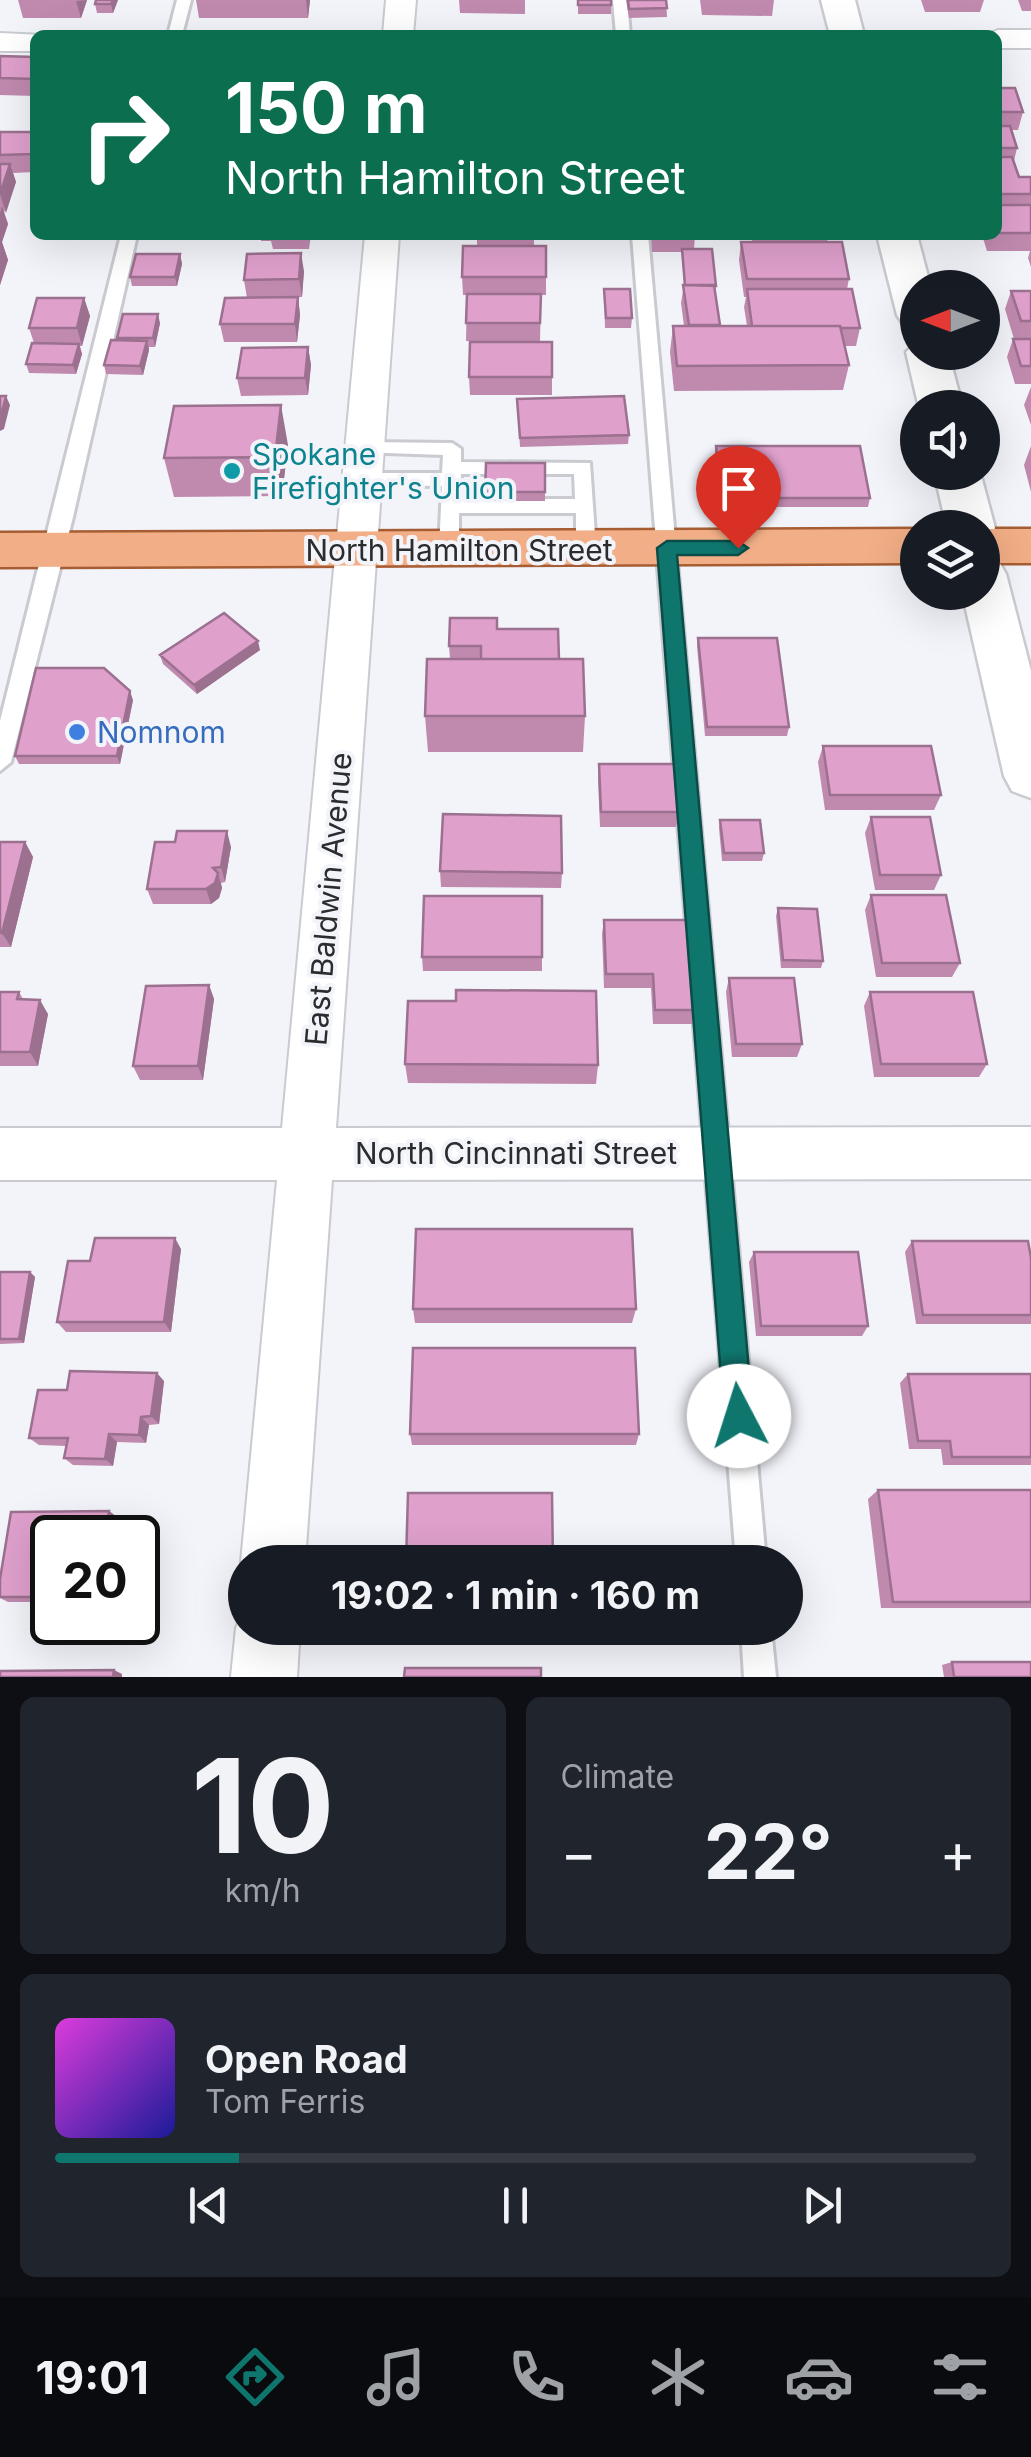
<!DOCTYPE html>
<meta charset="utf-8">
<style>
:root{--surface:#171b24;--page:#20242c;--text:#f1f3f6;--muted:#9ea1a6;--line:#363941;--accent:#0f766e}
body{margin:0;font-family:Inter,sans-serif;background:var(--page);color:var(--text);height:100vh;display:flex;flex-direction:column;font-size:38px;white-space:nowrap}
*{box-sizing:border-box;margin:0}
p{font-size:32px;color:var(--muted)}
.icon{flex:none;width:55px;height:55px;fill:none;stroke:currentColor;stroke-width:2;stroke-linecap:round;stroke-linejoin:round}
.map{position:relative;height:1677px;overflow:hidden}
.details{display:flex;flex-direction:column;gap:20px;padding:20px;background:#0d0f14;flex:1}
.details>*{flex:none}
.top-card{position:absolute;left:30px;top:30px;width:972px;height:210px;border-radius:15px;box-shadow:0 10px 40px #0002;background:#0b6e4f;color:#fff;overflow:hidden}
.needle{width:65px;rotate:270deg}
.tools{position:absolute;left:900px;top:270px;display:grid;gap:20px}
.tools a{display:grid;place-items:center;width:100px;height:100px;border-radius:50%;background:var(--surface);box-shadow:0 10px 40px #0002;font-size:50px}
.speed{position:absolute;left:30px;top:1515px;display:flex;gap:20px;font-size:50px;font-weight:700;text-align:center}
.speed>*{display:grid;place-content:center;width:130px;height:130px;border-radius:50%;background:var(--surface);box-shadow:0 10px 40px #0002;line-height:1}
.speed .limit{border:5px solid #111;border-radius:15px;background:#fff;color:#111}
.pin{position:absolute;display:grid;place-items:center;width:85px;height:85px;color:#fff;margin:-102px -42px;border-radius:50% 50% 50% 0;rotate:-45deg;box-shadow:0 0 10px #0007}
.pin .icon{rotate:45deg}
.me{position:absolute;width:110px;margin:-55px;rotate:355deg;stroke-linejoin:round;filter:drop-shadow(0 0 8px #0008)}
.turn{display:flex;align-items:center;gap:35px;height:210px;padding:0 30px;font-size:45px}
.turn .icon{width:130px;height:130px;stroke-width:2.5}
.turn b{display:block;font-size:70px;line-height:85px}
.big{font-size:75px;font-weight:700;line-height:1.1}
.details .card{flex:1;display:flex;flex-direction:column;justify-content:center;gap:15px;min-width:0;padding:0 35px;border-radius:15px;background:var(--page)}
.details .dial{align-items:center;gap:0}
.dial b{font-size:130px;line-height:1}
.song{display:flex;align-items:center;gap:30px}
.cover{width:120px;height:120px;border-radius:15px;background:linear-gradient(135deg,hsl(300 70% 55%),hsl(240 70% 35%))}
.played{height:10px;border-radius:5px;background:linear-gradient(90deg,var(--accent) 20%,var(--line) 20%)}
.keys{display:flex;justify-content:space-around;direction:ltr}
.heat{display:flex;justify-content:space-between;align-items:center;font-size:55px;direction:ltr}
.details .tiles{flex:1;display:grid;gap:20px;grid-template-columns:1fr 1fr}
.card:last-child{grid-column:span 2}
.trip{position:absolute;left:228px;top:1545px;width:575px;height:100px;border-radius:50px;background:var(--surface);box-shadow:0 10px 40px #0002;font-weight:700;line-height:100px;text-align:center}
.tab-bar{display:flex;height:160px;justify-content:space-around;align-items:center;background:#090b0e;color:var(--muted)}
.tab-bar .icon{width:70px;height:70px}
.tab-bar .active{color:var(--accent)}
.tab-bar b{font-size:45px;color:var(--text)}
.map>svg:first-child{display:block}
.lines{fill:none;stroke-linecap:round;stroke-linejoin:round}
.service-casing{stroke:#c9cbd1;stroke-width:6}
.minor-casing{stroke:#c9cbd1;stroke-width:4}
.tertiary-casing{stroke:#c9cbd1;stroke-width:5}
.secondary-casing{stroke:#c9cbd1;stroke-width:5}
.primary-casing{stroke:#a65d33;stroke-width:5}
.service{fill:#fff;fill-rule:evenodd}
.minor{fill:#fff;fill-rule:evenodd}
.tertiary{fill:#fff;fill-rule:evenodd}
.secondary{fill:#fff;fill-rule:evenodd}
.primary{fill:#f2ae86;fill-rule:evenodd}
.wall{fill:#c08aaf}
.shaded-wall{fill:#9c708f}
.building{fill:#dfa0cc;stroke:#9c708f;stroke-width:2.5}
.route{fill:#0f766e;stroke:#0a4d48;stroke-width:2.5}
.culture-dot{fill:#0f9aa8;stroke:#f2f4fa;stroke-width:4}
.shop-dot{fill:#3f7fe0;stroke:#f2f4fa;stroke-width:4}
.labels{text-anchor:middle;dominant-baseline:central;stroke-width:8;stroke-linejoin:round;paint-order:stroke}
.culture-label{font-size:30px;fill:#0d838f;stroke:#f2f4fa;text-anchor:start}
.street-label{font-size:30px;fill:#2b2c2e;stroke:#f2f4fa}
.shop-label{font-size:30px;fill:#366cbe;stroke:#f2f4fa;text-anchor:start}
</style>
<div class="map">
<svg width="1031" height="1677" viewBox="0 0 1031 1677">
<rect width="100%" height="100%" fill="#f2f4fa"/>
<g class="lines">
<defs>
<path id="service" d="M177,0h14l-9,35h-14z
M613,0h14l3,35h-14z
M121,235h16l-64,282 -62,245 -11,9v-50z
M632,235h16l118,1327h-30z
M365,442l87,1 9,6v13l129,1 6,86 -10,7 -10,-7v-36h-117v37l-10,7 -7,-2 -3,-5 3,-64 -80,-1 -9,-6 9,-6h80l1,-18 -85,-3 -2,-4zM461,474h113l1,25h-115z
M741,1628h30l5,49h-32z"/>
<path id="minor" d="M386,0h30l-3,35h-30z
M998,30h33v18h-33v-13h-12z
M0,33l43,2h-8v16h-35z
M365,235h34l-63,893 695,-1v52l-699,1 -27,382h-60v9l-4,-9 36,-382h-277v-52h282z
M245,1605v23h55l-3,49h-66l5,-49z"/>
<path id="tertiary" d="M821,0h34l9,35h-34z
M877,235h40l14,53h-13v40l-15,-4 -6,-9z
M918,341v11h30l15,56h-44l-13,-56z
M934,472h46l15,56 -7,12 -6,1v-13h-35z"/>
<path id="secondary" d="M982,557l17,5 7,12 25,97v127l-19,-7 -8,-15 -42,-184h20z"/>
<path id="primary" d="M918,529v34l-918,4v-34z
M982,529h49v34h-49z"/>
</defs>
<!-- service casing -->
<use href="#service" class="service-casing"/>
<!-- minor casing -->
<use href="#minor" class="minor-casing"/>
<!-- tertiary casing -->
<use href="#tertiary" class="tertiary-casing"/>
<!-- secondary casing -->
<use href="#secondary" class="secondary-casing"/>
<!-- primary casing -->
<use href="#primary" class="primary-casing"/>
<!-- service -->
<use href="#service" class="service"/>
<!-- minor -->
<use href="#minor" class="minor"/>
<!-- tertiary -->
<use href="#tertiary" class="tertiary"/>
<!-- secondary -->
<use href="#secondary" class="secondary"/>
<!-- primary -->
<use href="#primary" class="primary"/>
</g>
<!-- wall -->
<path class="wall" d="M18,0h69l-6,18h-58z
M96,0h22l-5,13h-16l-2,-9z
M196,0h114l-2,18h-109z
M459,0h66v14l-65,-1z
M578,0h33v14h-33z
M626,0h40l1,17 -38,1z
M700,0h74l-2,16 -70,-1z
M921,0h63l-4,12h-55z
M1018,0h13v11h-9z
M0,56l35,1v39l-35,-1z
M998,88l25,24 -5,18h-7l6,18 -3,13 5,16h12v90l-3,-9 2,-7h-43l-5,-16h16z
M0,132h35v40l-22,1 3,9 -12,31 4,11 -6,18 6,18 -8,25z
M261,235h50l-2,14h-36l-2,-8h-10z
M477,235h57v11h12v49h-5l-1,47 -74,-1 1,-46h-4l-1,-18 15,-31z
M651,235h44l-1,14 22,37 -1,7 5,33h27l-3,-19 2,-10h-2l-5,-37 2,-18h11l-1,-7h77l-1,7 22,37 -2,10 13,39 -4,18h-11l4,19 -6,25 -169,1 -4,-39 3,-26h11l-3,-23 3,-18 -2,-33h-30z
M180,254l2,10 -5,22h-45l-2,-9z
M304,271l-2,26h-4l2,18 -3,27h-73l-4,-18 27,-26 -3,-18z
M604,289l28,29 -1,10h-26z
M1011,291h20v48h-17l-9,-30z
M84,298l6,18 -8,30h-2l2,8 -6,20 -47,-1 -3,-9 8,-21 -5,-15z
M160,323l-5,24h-6v3l-6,25 -37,-1 -2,-9 14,-25 -1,-2z
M1013,339h18v45h-16l-8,-27z
M308,347l3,18 -3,30 -67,1 -4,-18z
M469,377h83v18h-82z
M1031,387v38l-7,-20z
M517,399l112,36 -1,9 -108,3z
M288,445l-6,51 -108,1 -10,-39z
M716,446l154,52 -2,9h-148l-5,-52z
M1031,446v46l-7,-27z
M486,463h59v38h-60z
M497,629l62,30 26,57 -2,36h-155l-3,-36 25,-57 -1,-13z
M698,638l91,89 -2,9h-82l-8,-90z
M260,650l-63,44 -34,-30 -3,-9z
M133,700l-13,64h-101l-4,-8z
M823,746l118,49 -7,15h-109l-7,-48z
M599,764l80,48 -3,15h-76l-2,-47z
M871,817l70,58 -7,15h-59l-10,-57z
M720,820l44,33 -2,8h-40l-3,-33z
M0,842h25l8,15 -22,90h-11z
M231,847l-6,35 -4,1 1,5 -3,10 -8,6h-58l-6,-15z
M440,871l122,2 -1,15 -120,-1z
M871,895l89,68 -8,14h-76l-11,-67z
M778,908l45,53 -2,7h-40l-5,-52z
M604,920l91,90 -3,14h-39l-2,-36h-47l-2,-54z
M422,957h120v14h-119z
M729,978l73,66 -5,13h-65l-6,-65z
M209,985l5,14 -11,81h-63l-7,-14z
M0,992h19l4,7 25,15 -10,52h-38z
M870,992l117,72 -8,13h-105l-10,-71z
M405,1064l193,1 -2,19 -188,-1z
M912,1241l119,17v66h-115l-11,-72z
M181,1249l-10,83h-105l-9,-10 33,-61z
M754,1252l114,74 -6,10h-106l-7,-74z
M0,1272h30l5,5 -11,66 -24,1z
M413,1309h223l-4,14h-217z
M908,1374h123v91h-88l-2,-16h-32l-9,-66z
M164,1381l-5,43 -10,1 -3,18 -29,-1 -4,24 -40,-1 -9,-7 2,-12 -27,-1 -10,-7 38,-48z
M410,1434h229l-3,11h-224z
M878,1490h153v118h-150l-13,-109z
M109,1511l8,6 -1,7h11l8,6 -1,8h-82v64h-44l-8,-4v-19l11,-67z
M952,1662l79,15h-87l-2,-12z"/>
<!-- shaded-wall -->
<path class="shaded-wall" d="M87,0l-6,18 -5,-17z
M113,0h5l-5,13 -2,-9z
M306,0h4l-2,18z
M10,164l6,18 -10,31 -6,-19z
M2,206l6,18 -6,18 6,18 -8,25v-72z
M301,253l3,18 -2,26 -3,-18z
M180,254l2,10 -5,22 -2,-9z
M298,297l2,18 -3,27 -2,-18z
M84,298l6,18 -8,30 -5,-18z
M158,314l2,9 -5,24 -2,-9z
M147,341l2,9 -6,25 -3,-9z
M79,344l3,10 -6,20 -3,-9z
M308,347l3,18 -3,30 -3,-17z
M6,396l4,9 -6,24 -4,2v-11z
M281,405l7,40 -6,51 -7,-39z
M258,641l2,9 -63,44 -3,-9z
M130,691l3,9 -13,64 -3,-8z
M227,831l4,16 -6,35 -4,-15z
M25,842l8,15 -22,90 -9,-14z
M218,873l4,15 -3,10 -8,6 -5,-15z
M209,985l5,14 -11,81 -5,-14z
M40,1000l8,14 -10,52 -8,-14z
M175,1238l6,11 -10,83 -7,-10z
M30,1272l5,5 -11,66 -5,-4z
M157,1373l7,8 -5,43 -8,-8z
M141,1417l8,8 -3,18 -7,-8z
M109,1434l8,8 -4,24 -8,-7z
M109,1511l8,6 -1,13 -9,-6z
M127,1524l8,6 -1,8h-9z
M114,1670l8,4v3h-9z"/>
<!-- building -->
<path class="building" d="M96,0h17l-2,4h-16z
M578,0h33v5h-33z
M628,0h38l1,8 -38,1z
M0,56l35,1v22l-35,-1z
M998,88h17l8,24h-25z
M998,126h12l7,22h-19z
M0,132h35v16l-2,6 -33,1z
M998,157h14l7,20h12v17h-33z
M0,164h10l-10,30z
M998,205h33v28h-33z
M757,235h71v1h-71z
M741,242h101l7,37h-102z
M463,246h83v31h-84z
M682,249h30l4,37 -31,-1z
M301,253l-2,26 -55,1 3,-26z
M136,254h44l-5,23h-45z
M683,285h31l6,40h-31z
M604,289h26l2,29h-26z
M747,289h105l8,39h-19l-1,-2h-88z
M1011,291h20v30h-10z
M467,294h74l-1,29h-74z
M298,297l-3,27h-75l5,-26z
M37,298h47l-7,30h-48z
M123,314h35l-5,24h-36z
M673,326h167l9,39 -172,1z
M1013,339h18v27h-10z
M111,340l36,1 -7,25 -36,-1z
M470,342h82v35h-83z
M32,343l47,1 -6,21 -47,-1z
M308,347l-3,31h-68l5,-30z
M0,396h6l-6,24z
M624,396l5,39 -109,3 -3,-39z
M281,405l-6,52 -111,1 10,-52z
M716,446h144l10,52h-148z
M486,463h59v29h-60z
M224,613l34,28 -64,44 -34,-30z
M450,618h47v11h61l1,30h-78v-13h-32z
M698,638h79l12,89h-82z
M427,659h156l2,57h-160z
M36,668h68l26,23 -13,65h-102z
M823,746h108l10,49h-111z
M599,764h76l4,48h-78z
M443,814l118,2 1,57 -122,-2z
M871,817h59l11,58h-61z
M720,820h40l4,33h-40z
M177,831h50l-6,36 -8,1 5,5 -3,10 -9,6h-59l8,-47h20z
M0,842h25l-23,91 -2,-1z
M871,895h75l14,68h-78z
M424,896h118v61h-120z
M778,908l39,1 6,52 -40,-1z
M604,920h84l7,90h-40l-2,-36h-47z
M729,978h65l8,66h-66z
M209,985l-11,81h-65l13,-80z
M456,990l140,1 2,74 -193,-1 3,-63h48z
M0,992h19l-2,7 23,1 -10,52h-30z
M870,992h103l14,72h-106z
M416,1229h216l4,80h-223z
M95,1238h80l-11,84h-107l11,-61h22z
M912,1241h116l3,17v57h-108z
M754,1252h104l10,74h-107z
M0,1272h30l-11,67h-19z
M413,1348h222l4,86h-229z
M70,1371l87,2 -6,43 -10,1 -2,18 -30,-1 -4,25 -41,-1 4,-20h-39l9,-48h29z
M908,1374h123v83h-79l-2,-16h-32z
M878,1490h153v112h-138z
M408,1493h144l1,69h-147z
M109,1511l-2,13h20l-2,14h-73v59h-52v-18l11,-67z
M952,1662h79v15h-77z
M405,1668h136v9h-137z
M114,1670l-1,7h-113v-6z"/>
<!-- route -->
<path class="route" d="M667,541h71l10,7 -10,7h-61l76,861 -4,10 -10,4 -10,-4 -5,-10 -67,-868z"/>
<!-- markers -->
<circle class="culture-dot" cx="232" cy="471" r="10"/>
<circle class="shop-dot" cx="77" cy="732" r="10"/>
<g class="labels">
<!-- culture labels -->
<g class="culture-label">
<text x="252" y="454">Spokane<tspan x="252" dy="34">Firefighter's Union</tspan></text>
</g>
<!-- street labels -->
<g class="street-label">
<text x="459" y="550">North Hamilton Street</text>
<text transform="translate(328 899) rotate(-85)">East Baldwin Avenue</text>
<text x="516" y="1153">North Cincinnati Street</text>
</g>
<!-- shop labels -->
<g class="shop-label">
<text x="97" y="732">Nomnom</text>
</g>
</g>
</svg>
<div class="tools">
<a><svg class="needle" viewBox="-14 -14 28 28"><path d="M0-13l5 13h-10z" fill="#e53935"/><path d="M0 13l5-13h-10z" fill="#9ea1a6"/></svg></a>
<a><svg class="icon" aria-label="sound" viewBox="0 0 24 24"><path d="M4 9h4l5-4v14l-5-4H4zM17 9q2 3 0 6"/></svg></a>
<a><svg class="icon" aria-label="layers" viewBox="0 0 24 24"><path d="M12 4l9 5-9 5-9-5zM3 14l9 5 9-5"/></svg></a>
</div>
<div class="speed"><div class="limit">20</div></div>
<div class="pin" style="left:738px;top:548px;background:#d93025"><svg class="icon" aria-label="arrive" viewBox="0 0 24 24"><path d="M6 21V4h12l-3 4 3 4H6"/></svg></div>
<svg class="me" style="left:739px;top:1416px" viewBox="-20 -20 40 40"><circle r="19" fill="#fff"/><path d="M0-13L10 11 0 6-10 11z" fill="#0f766e"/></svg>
<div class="trip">19:02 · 1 min · 160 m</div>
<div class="top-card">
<div class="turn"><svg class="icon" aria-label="right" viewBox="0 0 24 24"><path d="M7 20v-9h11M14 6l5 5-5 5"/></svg><div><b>150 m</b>North Hamilton Street</div></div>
</div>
</div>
<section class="details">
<div class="tiles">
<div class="card dial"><b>10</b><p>km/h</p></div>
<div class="card"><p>Climate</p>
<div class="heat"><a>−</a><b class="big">22°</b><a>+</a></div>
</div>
<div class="card">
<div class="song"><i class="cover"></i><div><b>Open Road</b><p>Tom Ferris</p></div></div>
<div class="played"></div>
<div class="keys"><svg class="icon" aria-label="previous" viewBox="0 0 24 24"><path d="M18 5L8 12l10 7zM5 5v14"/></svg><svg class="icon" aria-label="pause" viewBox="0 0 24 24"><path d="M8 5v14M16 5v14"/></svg><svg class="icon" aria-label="next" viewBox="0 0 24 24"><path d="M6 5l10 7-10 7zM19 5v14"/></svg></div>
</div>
</div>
</section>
<nav class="tab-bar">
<b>19:01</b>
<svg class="icon active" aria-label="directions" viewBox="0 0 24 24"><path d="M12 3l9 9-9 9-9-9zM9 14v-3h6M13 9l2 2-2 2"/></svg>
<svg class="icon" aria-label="music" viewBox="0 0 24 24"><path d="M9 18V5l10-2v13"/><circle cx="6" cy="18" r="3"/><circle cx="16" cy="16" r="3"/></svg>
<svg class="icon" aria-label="phone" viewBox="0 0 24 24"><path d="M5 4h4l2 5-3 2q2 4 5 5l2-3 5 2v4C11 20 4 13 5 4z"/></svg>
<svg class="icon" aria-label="climate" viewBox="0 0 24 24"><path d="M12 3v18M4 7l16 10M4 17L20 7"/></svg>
<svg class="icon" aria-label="car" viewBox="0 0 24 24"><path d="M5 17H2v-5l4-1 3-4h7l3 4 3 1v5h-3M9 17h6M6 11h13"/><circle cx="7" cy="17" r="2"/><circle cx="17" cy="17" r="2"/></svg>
<svg class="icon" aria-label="filters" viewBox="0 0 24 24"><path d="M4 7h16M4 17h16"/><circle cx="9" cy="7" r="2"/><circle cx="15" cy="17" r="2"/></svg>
</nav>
